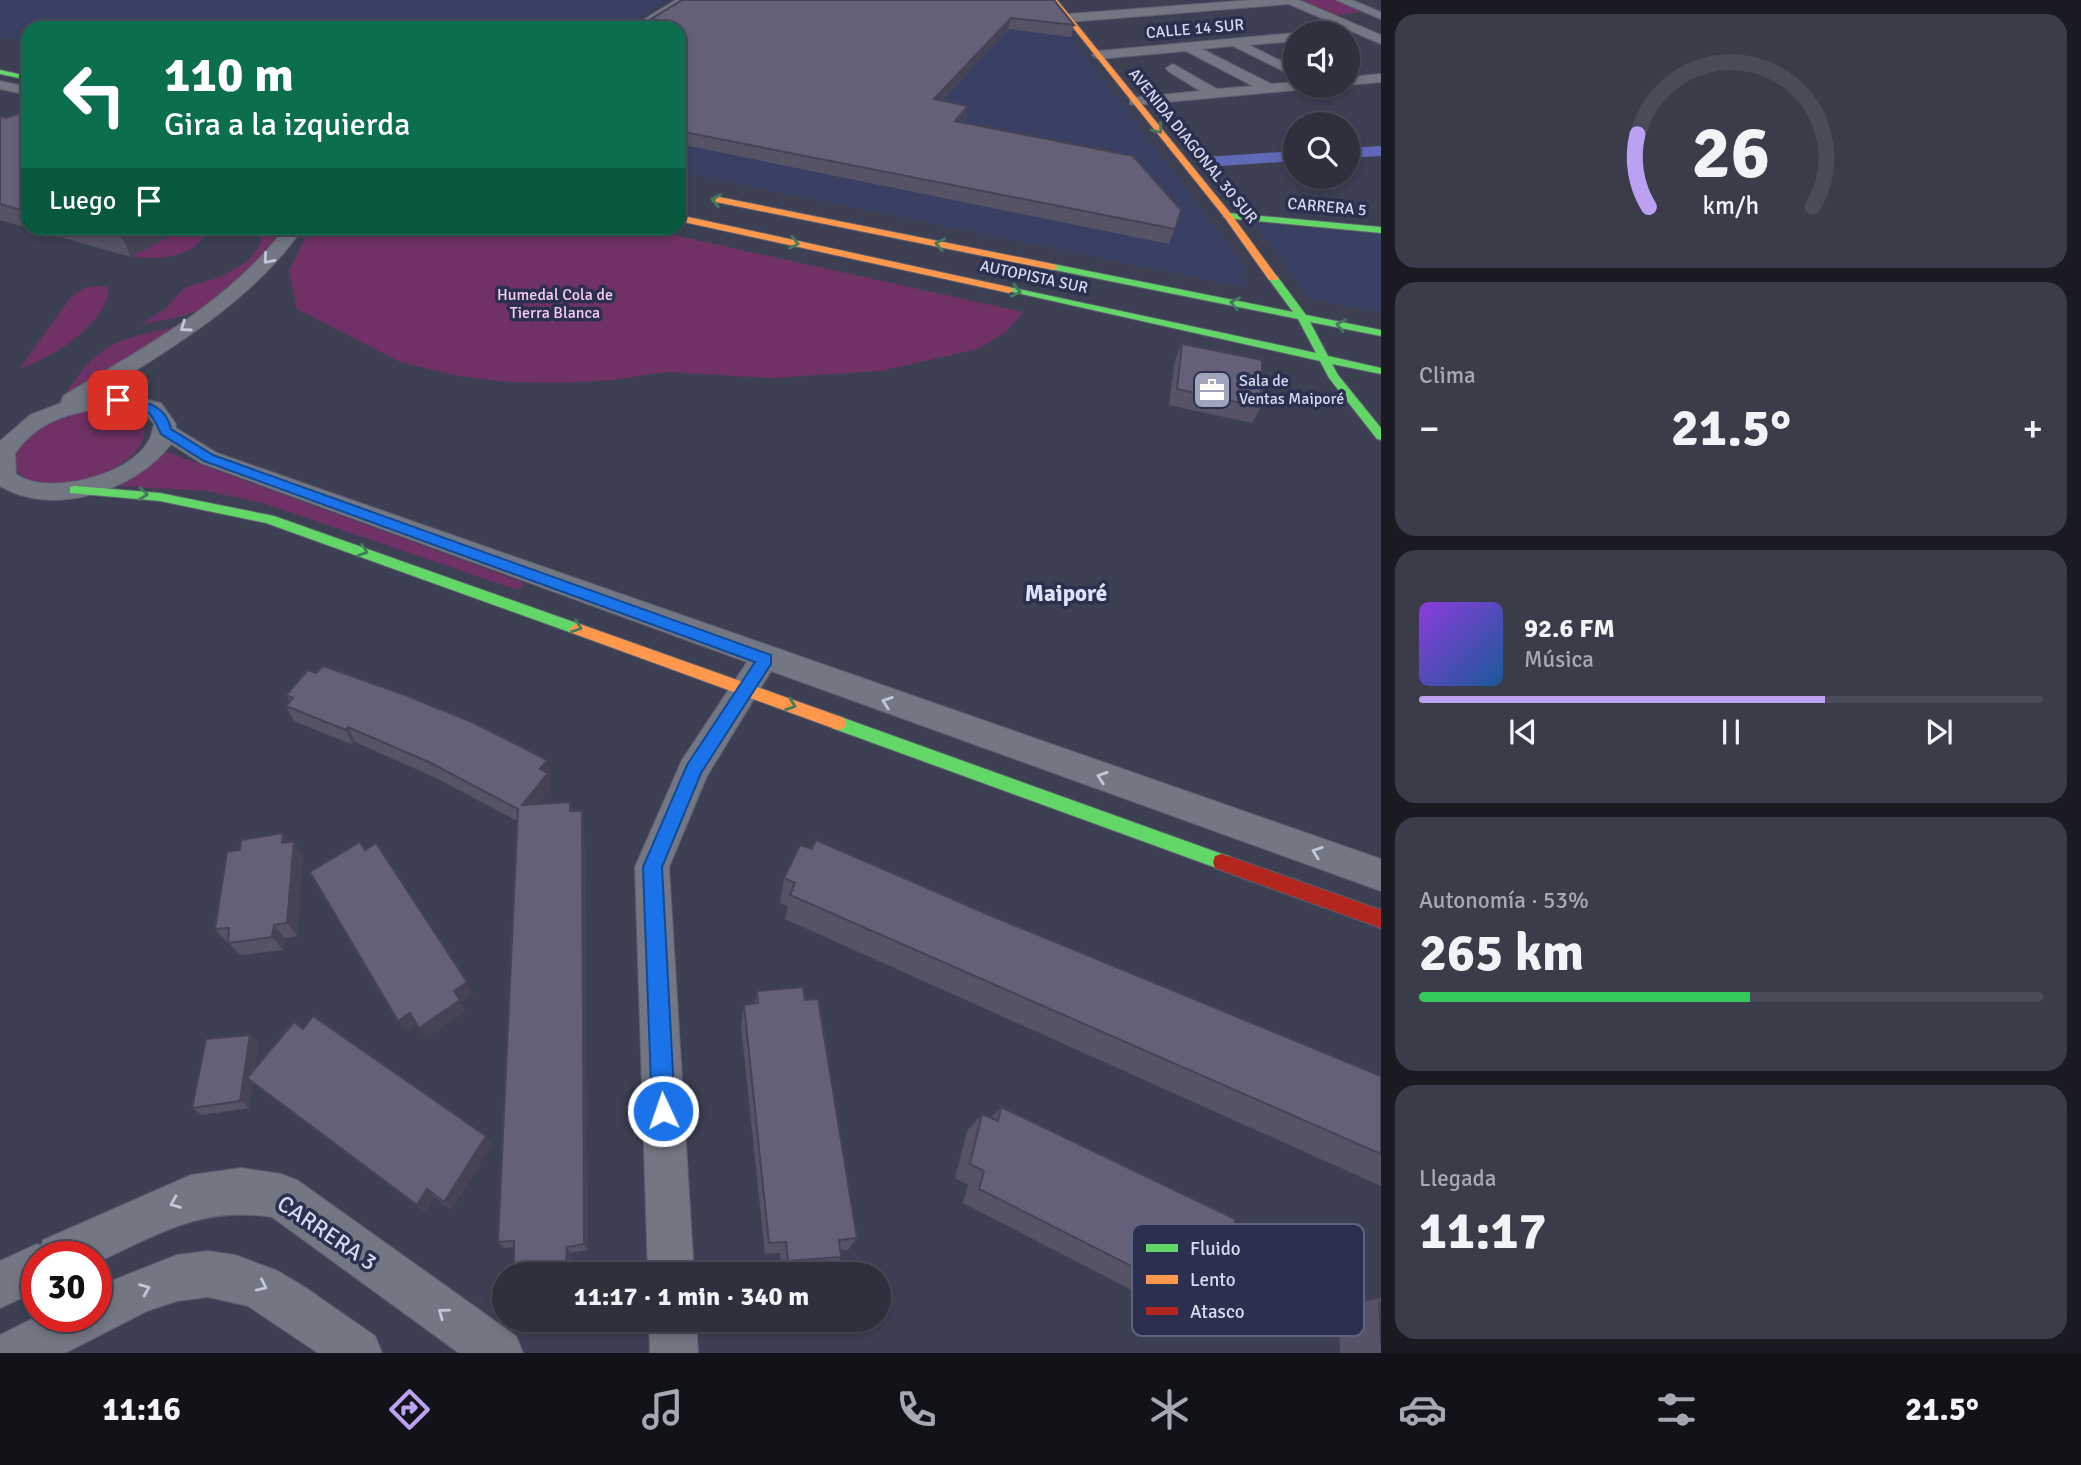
<!DOCTYPE html>
<html lang="es">
<meta charset="utf-8">
<style>
:root{--surface:#2e303e;--page:#3a3c49;--text:#f1f3f6;--muted:#a7a9b0;--line:#494b58;--accent:#bca0f2}
body{margin:0;font-family:Signika,sans-serif;background:var(--page);color:var(--text);height:100vh;display:flex;flex-direction:column;font-size:26px;white-space:nowrap}
*{box-sizing:border-box;margin:0}
p{font-size:23px;color:var(--muted)}
.icon{flex:none;width:38px;height:38px;fill:none;stroke:currentColor;stroke-width:2;stroke-linecap:round;stroke-linejoin:round}
.map{position:relative;flex:1;overflow:hidden}
.drawer{display:flex;flex-direction:column;gap:14px;padding:14px;background:#191a22;width:700px}
.drawer>*{flex:none}
.top-card{position:absolute;left:21px;top:21px;width:665px;height:214px;border-radius:21px;box-shadow:0 4px 10px #0003,0 0 0 2px var(--line);background:#0b6e4f;color:#fff;overflow:hidden}
.tools{position:absolute;left:1283px;top:21px;display:grid;gap:14px}
.tools a{display:grid;place-items:center;width:77px;height:77px;border-radius:50%;background:var(--surface);box-shadow:0 4px 10px #0003,0 0 0 2px var(--line);font-size:35px}
.speed{position:absolute;left:21px;top:1241px;display:flex;gap:14px;font-size:35px;font-weight:700;text-align:center}
.speed>*{display:grid;place-content:center;width:91px;height:91px;border-radius:50%;background:var(--surface);box-shadow:0 4px 10px #0003,0 0 0 2px var(--line);line-height:1}
.speed .limit{border:10px solid #d22;background:#fff;color:#111}
.pin{position:absolute;display:grid;place-items:center;width:60px;height:60px;color:#fff;margin:-30px;border-radius:14px;box-shadow:0 4px 10px #0006}
.me{position:absolute;width:77px;margin:-38px;rotate:357deg;stroke-linejoin:round;filter:drop-shadow(0 0 5px #0008)}
.turn{display:flex;align-items:center;gap:24px;height:147px;padding:0 28px;font-size:32px}
.turn .icon{width:91px;height:91px;stroke-width:2.5}
.turn b{display:block;font-size:49px;line-height:60px}
.then{display:flex;align-items:center;height:66px;padding:0 28px;background:#0003;gap:14px;font-size:26px}
.big{font-size:52px;font-weight:700;line-height:1.1}
.drawer .card{flex:1;display:flex;flex-direction:column;justify-content:center;gap:10px;min-width:0;padding:0 24px;border-radius:21px;background:var(--page)}
.drawer .dial{align-items:center;gap:0}
.dial svg{height:182px;overflow:visible;fill:none;stroke:var(--line);stroke-width:7;stroke-linecap:round;text-anchor:middle}
.dial text{fill:var(--text);stroke:none}
.song{display:flex;align-items:center;gap:21px}
.cover{width:84px;height:84px;border-radius:10px;background:linear-gradient(135deg,hsl(270 70% 55%),hsl(210 70% 35%))}
.played{height:7px;border-radius:4px;background:linear-gradient(90deg,var(--accent) 65%,var(--line) 65%)}
.keys{display:flex;justify-content:space-around;direction:ltr}
.heat{display:flex;justify-content:space-between;align-items:center;font-size:38px;direction:ltr}
.charge{height:10px;border-radius:5px;background:linear-gradient(90deg,#34c759 53%,var(--line) 0)}
.trip{position:absolute;left:492px;top:1262px;width:399px;height:70px;border-radius:35px;background:var(--surface);box-shadow:0 4px 10px #0003,0 0 0 2px var(--line);font-weight:700;line-height:70px;text-align:center}
.tab-bar{display:flex;height:112px;justify-content:space-around;align-items:center;background:#121319;color:var(--muted)}
.tab-bar .icon{width:49px;height:49px}
.tab-bar .current{color:var(--accent)}
.tab-bar b{font-size:32px;color:var(--text)}
main{display:flex;flex:1;min-height:0}
.map>svg:first-child{display:block}
.built{fill:#3a4064}
.green{fill:#703266}
.lines{fill:none;stroke-linecap:round;stroke-linejoin:round}
.canal{fill:#6069b7;fill-rule:evenodd}
.street-casing{stroke:#5c5e6f;stroke-width:2}
.fast-casing{stroke:#5c5e6f;stroke-width:2}
.slow-casing{stroke:#5c5e6f;stroke-width:2}
.jam-casing{stroke:#5c5e6f;stroke-width:2}
.street{fill:#737683;fill-rule:evenodd}
.fast{fill:#63d668;fill-rule:evenodd}
.slow{fill:#ff974d;fill-rule:evenodd}
.jam{fill:#b3261e;fill-rule:evenodd}
.wall{fill:#565367}
.shaded-wall{fill:#464354}
.building{fill:#646078;stroke:#464354;stroke-width:2}
.oneway{stroke:#447b5b}
.oneway2{stroke:#c2c6d9}
.route{fill:#1a73e8;stroke:#114b97;stroke-width:2}
.labels{text-anchor:middle;dominant-baseline:central;stroke-width:7;stroke-linejoin:round;paint-order:stroke}
.far-street-label{font-size:16px;fill:#d6daef;stroke:#2b3050}
.far-park-label{font-size:16px;fill:#f8cdec;stroke:#2b3050}
.far-poi-label{font-size:16px;fill:#d6daef;stroke:#2b3050;text-anchor:start}
.quarter-label{font-size:23px;font-weight:bold;fill:#dee3fc;stroke:#2b3050}
.near-street-label{font-size:23px;fill:#d6daef;stroke:#2b3050}
.key{fill:#2b3050;stroke:#5e6380;stroke-width:2}
.key-label{font-size:19px;fill:#d6daef}
</style>
<main>
<div class="map">
<svg width="1381" height="1353" viewBox="0 0 1381 1353">
<rect width="100%" height="100%" fill="#3d4053"/>
<!-- built -->
<path class="built" d="M0,0h668l-48,28h-592v14l-28,-5z
M1043,0l202,267 2,21 -568,-116v-144h-24z
M1254,223l127,11v79l-71,-14z"/>
<!-- green -->
<path class="green" d="M1290,0h52l26,11 -40,5z
M185,228c9,0 14,0 18,9 -12,22 -50,22 -72,20z
M264,228h21c-19,23 -63,75 -91,84 -16,6 -35,9 -52,12l24,-16 18,-20 36,-11 28,-16 12,-16z
M310,228h332l381,84 -17,20 -29,17 -96,22 -109,7 -107,-6 -52,8 -51,3 -53,-1 -51,-6 -58,-14 -103,-53 -8,-38z
M99,286l9,1c2,35 -58,73 -88,81l52,-72 12,-8z
M178,326l-115,72c37,-57 51,-57 115,-72z
M113,408l28,10c28,50 -122,97 -130,39 29,-37 55,-48 102,-49z
M164,451l360,132 -6,7 -252,-86 -59,-13 -88,-5 16,-9z"/>
<g class="lines">
<!-- canal -->
<path class="canal" d="M1381,146v10l-33,2v-10z
M1295,151v10l-89,6 -8,-5 8,-5z"/>
<defs>
<path id="street" d="M676,0h14l-45,28h-15z
M1251,0h48l82,35v9l-92,-40 -220,18 -6,-4 6,-4z
M1336,0h16l29,12v7z
M1295,33v8l-46,4 46,23v9l-62,-31 -31,3 69,35 24,-2v4h8l-7,4 -161,15 -5,-1v-6l70,-7 -32,-20 -2,-3 7,-4 44,25 36,-3 -67,-35 -88,8 -6,-4 6,-4z
M1381,74v8l-33,3v-8z
M0,81l28,6v8l-28,-6z
M285,228h18c-52,75 -132,120 -208,168l24,-3 42,10 15,21v4l41,25 1164,406v32l-610,-220 -64,105 -38,91 25,407h-46l-13,-407 47,-107 65,-98 -546,-199 -30,-19c-35,47 -119,74 -171,42v-45l30,-26 31,-12 2,-7c80,-48 166,-93 222,-168zM119,407l26,6 9,11c-2,5 -2,12 -5,16 -17,35 -102,57 -133,34l-1,-20c23,-36 64,-44 104,-47z
M241,1168l40,6 16,6 219,156 7,17h-64l-187,-136c-71,-11 -113,17 -176,46v-7h-59v35l-37,17v-47l37,-17 4,2 2,-6 148,-65z
M208,1251l27,4 43,16 28,17 69,48 7,17h-64l-70,-47 -40,-9 -31,4 -30,10 -82,42h-65v-18l38,-19h58v-29l81,-32z
M649,1320h47l2,33h-48z"/>
<path id="fast" d="M0,70l28,6v4l-28,-6z
M1228,213l153,14v6l-156,-15 -2,-2z
M1053,264l240,48 -25,-34 5,-3 4,1 29,39 75,15v6l-71,-14 18,34 53,12v6l-49,-10 6,11 43,53v12l-4,-1 -48,-61 -9,-17 -316,-71 5,-3 307,66 -18,-34 -248,-50v-4z
M75,486l85,7 114,23 308,109 3,4 -3,4h-10l-306,-110 -106,-22 -90,-8v-6z
M838,716l384,138 7,2 2,6 -2,6 -7,2 -390,-142 -2,-5 2,-5z"/>
<path id="slow" d="M1051,0h6l174,214 47,64 -1,2h-8l-44,-62z
M719,197l334,67 5,3 -5,3 -337,-68 -1,-2z
M679,215l330,72 5,3 -5,3 -330,-72z
M577,623l267,95 2,5 -2,5 -6,2 -266,-97 -3,-4z"/>
<path id="jam" d="M1222,854l159,56v18l-166,-60 -2,-6 2,-6z"/>
</defs>
<!-- street casing -->
<use href="#street" class="street-casing"/>
<!-- fast casing -->
<use href="#fast" class="fast-casing"/>
<!-- slow casing -->
<use href="#slow" class="slow-casing"/>
<!-- jam casing -->
<use href="#jam" class="jam-casing"/>
<!-- street -->
<use href="#street" class="street"/>
<!-- fast -->
<use href="#fast" class="fast"/>
<!-- slow -->
<use href="#slow" class="slow"/>
<!-- jam -->
<use href="#jam" class="jam"/>
</g>
<!-- wall -->
<path class="wall" d="M1054,0l20,25 -3,12 -63,-8 -66,71 24,19 -3,4 212,106 -6,15 -490,-100v-116h-28v-9z
M28,110v118h157l-54,29 -131,-37v-104l6,2z
M1182,344l79,63 -9,16 -83,-18 6,-45z
M286,695l261,65 3,14 -2,3 3,10 -14,17 33,-2 2,9 12,13 4,426 -18,3v14l-51,5 -5,-6v-19l-10,1 -6,-6 19,-421 -81,-43 -81,-36 -2,3 -59,-24 -8,-15 4,-4z
M283,833l6,9 14,13 -6,81 -12,2 -2,12 -43,5 -12,-13h-1l-12,-13z
M784,878l210,39 387,159v110l-596,-267 3,-13 -8,-3z
M757,991l100,247 -9,12h-8l1,7 -8,11 -51,3 -2,-18 -15,1 -24,-228 3,-21 11,-2z
M303,1029l183,107 6,9 -41,64 -17,-12 -9,15 -173,-130 -3,26 -47,7 -10,-7 58,-73 8,7 -4,27z
M1001,1107l233,131 10,67 -18,4v5l-32,8 -231,-119 5,-18 -13,-7 12,-47 15,-17 9,4z
M1381,1298v55h-41l-1,-42 18,-3v-5z"/>
<!-- shaded-wall -->
<path class="shaded-wall" d="M1011,18l-3,11 -77,82 3,-12z
M968,106l-2,13 -13,16 2,-14z
M141,228h44l-54,29 -9,-20z
M348,727l7,15 -2,3 -7,-15z
M547,760l3,14 -2,3 3,10 -26,32 -3,-14 18,-36z
M582,811l2,13 4,426 -4,-6z
M283,833l9,14 -10,-4z
M294,841l9,14 -6,81 -10,-13z
M274,925l11,13 -2,12 -11,-13z
M467,982l6,12 -12,8 5,9 -40,28 -7,-11 35,-37z
M410,1013l8,12 -12,7 -8,-11z
M250,1035l8,7 -9,66 -9,-7z
M486,1136l6,9 -41,64 -7,-7z
M427,1189l7,8 -9,15 -8,-7z
M567,1247l3,6v14l-4,-6z"/>
<!-- building -->
<path class="building" d="M682,0h372l20,25 -63,-7 -77,81 34,7 -13,15 178,35 48,54 -6,19 -496,-98v-103h-25l11,-7 -14,-2z
M28,110v102l-28,-8v-88l6,2z
M86,228h55l-19,9z
M1182,344l80,16 -1,47 -84,-18z
M323,666l82,29 67,27 75,38 -7,9 8,4 -26,32 48,-3v9h12l2,433 -17,3 -1,14 -52,5v-25l-16,1 20,-433 -87,-46 -83,-36 -2,3 -60,-24 7,-8 -7,-3 22,-25 8,3z
M283,833l-1,10 12,-2 -7,82 -13,2 -2,12 -44,6 1,-15 -14,1 12,-77 13,-2 1,-10z
M816,840l178,77 387,159v78l-591,-259 5,-12 -11,-5 16,-33 12,4z
M360,842l5,8 11,-7 91,139 -13,9 6,9 -41,28 -9,-15 -12,8 -88,-149z
M803,987l2,13 13,-1 39,239 -18,2 2,17 -53,4 -2,-19 -17,1 -25,-238 14,-2 -1,-12z
M313,1016l173,120 -42,66 -17,-13 -10,16 -170,-127 47,-56 9,7z
M250,1035l-10,66 -48,7 14,-69z
M1001,1107l234,112 -1,19 14,6 -4,61 -16,-9 -2,18 -247,-125 5,-18 -14,-7 12,-50 16,7z
M1379,1303l2,1v40z"/>
<!-- one-way arrows -->
<defs><path id="oneway-chevron" d="M-2-3.5L2.5 0L-2 3.5" fill="none" stroke-width="1.6" stroke-linecap="round" stroke-linejoin="round" transform="scale(1.75)"/></defs>
<g class="oneway">
<use href="#oneway-chevron" transform="translate(1158 129) rotate(51)"/>
<use href="#oneway-chevron" transform="translate(716 200) rotate(-169)"/>
<use href="#oneway-chevron" transform="translate(794 243) rotate(12)"/>
<use href="#oneway-chevron" transform="translate(940 244) rotate(-169)"/>
<use href="#oneway-chevron" transform="translate(1016 291) rotate(12)"/>
<use href="#oneway-chevron" transform="translate(1235 303) rotate(-169)"/>
<use href="#oneway-chevron" transform="translate(1341 325) rotate(-168)"/>
<use href="#oneway-chevron" transform="translate(143 494) rotate(6)"/>
<use href="#oneway-chevron" transform="translate(363 551) rotate(19)"/>
<use href="#oneway-chevron" transform="translate(577 627) rotate(20)"/>
<use href="#oneway-chevron" transform="translate(791 705) rotate(20)"/>
</g>
<g class="oneway2">
<use href="#oneway-chevron" transform="translate(268 259) rotate(131)"/>
<use href="#oneway-chevron" transform="translate(185 327) rotate(145)"/>
<use href="#oneway-chevron" transform="translate(887 702) rotate(-161)"/>
<use href="#oneway-chevron" transform="translate(1102 777) rotate(-161)"/>
<use href="#oneway-chevron" transform="translate(1317 852) rotate(-161)"/>
<use href="#oneway-chevron" transform="translate(175 1203) rotate(158)"/>
<use href="#oneway-chevron" transform="translate(262 1286) rotate(25)"/>
<use href="#oneway-chevron" transform="translate(145 1289) rotate(-22)"/>
<use href="#oneway-chevron" transform="translate(443 1313) rotate(-144)"/>
</g>
<!-- route -->
<path class="route" d="M118,396c24,6 47,6 53,33l42,26 558,200v9l-70,109 -39,94 13,244 -4,8 -8,3 -7,-3 -4,-8 -9,-244 44,-102 68,-103 -551,-201 -43,-27c-13,-30 -16,-24 -47,-32l-1,-2z"/>
<!-- icons -->
<defs>
<symbol id="office-square" viewBox="-11 -11 22 22"><rect x="-9" y="-9" width="18" height="18" rx="4" fill="#a0a4b8" stroke="#2b3050"/><path d="M-6-3h4V-5.5h4V-3h4V5H-6ZM-1-4.5V-3h2v-1.5ZM-6 0V1H6V0Z" fill="#fff"/></symbol>
</defs>
<g fill-rule="evenodd">
<use href="#office-square" x="1190" y="368" width="44" height="44"/>
</g>
<g class="labels">
<!-- far-street labels -->
<g class="far-street-label">
<text transform="translate(1195 29) rotate(-5)">CALLE 14 SUR</text>
<text transform="translate(1193 146) rotate(51)">AVENIDA DIAGONAL 30 SUR</text>
<text transform="translate(1327 207) rotate(5)">CARRERA 5</text>
<text transform="translate(1034 277) rotate(12)">AUTOPISTA SUR</text>
</g>
<!-- far-park labels -->
<g class="far-park-label">
<text x="555" y="295">Humedal Cola de<tspan x="555" dy="18">Tierra Blanca</tspan></text>
</g>
<!-- far-poi labels -->
<g class="far-poi-label">
<text x="1239" y="381">Sala de<tspan x="1239" dy="18">Ventas Maiporé</tspan></text>
</g>
<!-- quarter labels -->
<g class="quarter-label">
<text x="1066" y="593">Maiporé</text>
</g>
<!-- near-street labels -->
<g class="near-street-label">
<text transform="translate(327 1233) rotate(34)">CARRERA 3</text>
</g>
</g>
<!-- legend -->
<rect x="1132" y="1224" width="232" height="112" rx="10" class="key"/>
<rect x="1146" y="1244" width="32" height="8" fill="#63d668"/>
<rect x="1146" y="1275" width="32" height="9" fill="#ff974d"/>
<rect x="1146" y="1307" width="32" height="8" fill="#b3261e"/>
<g class="key-label">
<text x="1190" y="1255">Fluido</text>
<text x="1190" y="1286">Lento</text>
<text x="1190" y="1318">Atasco</text>
</g>
</svg>
<div class="tools">
<a><svg class="icon" aria-label="sound" viewBox="0 0 24 24"><path d="M4 9h4l5-4v14l-5-4H4zM17 9q2 3 0 6"/></svg></a>
<a><svg class="icon" aria-label="search" viewBox="0 0 24 24"><circle cx="10" cy="10" r="6"/><path d="M15 15l6 6"/></svg></a>
</div>
<div class="speed"><div class="limit">30</div></div>
<div class="pin" style="left:118px;top:400px;background:#d93025"><svg class="icon" aria-label="arrive" viewBox="0 0 24 24"><path d="M6 21V4h12l-3 4 3 4H6"/></svg></div>
<svg class="me" style="left:663px;top:1111px" viewBox="-20 -20 40 40"><circle r="17" fill="#1a73e8" stroke="#fff" stroke-width="3"/><path d="M0-11L8 9 0 5-8 9z" fill="#fff"/></svg>
<div class="trip">11:17 · 1 min · 340 m</div>
<div class="top-card">
<div class="turn"><svg class="icon" aria-label="left" viewBox="0 0 24 24"><path d="M17 20v-9H6M10 6l-5 5 5 5"/></svg><div><b>110 m</b>Gira a la izquierda</div></div>
<div class="then">Luego<svg class="icon" aria-label="arrive" viewBox="0 0 24 24"><path d="M6 21V4h12l-3 4 3 4H6"/></svg></div>
</div>
</div>
<section class="drawer">
<div class="card dial"><svg viewBox="0 0 100 80">
<path d="M14 69A42 42 0 1 1 86 69"/>
<path d="M14 69A42 42 0 0 1 9 37" stroke="#bca0f2"/>
<text x="50" y="56" font-size="32" font-weight="700">26</text>
<text x="50" y="72" font-size="11">km/h</text>
</svg></div>
<div class="card"><p>Clima</p>
<div class="heat"><a>−</a><b class="big">21.5°</b><a>+</a></div>
</div>
<div class="card">
<div class="song"><i class="cover"></i><div><b>92.6 FM</b><p>Música</p></div></div>
<div class="played"></div>
<div class="keys"><svg class="icon" aria-label="previous" viewBox="0 0 24 24"><path d="M18 5L8 12l10 7zM5 5v14"/></svg><svg class="icon" aria-label="pause" viewBox="0 0 24 24"><path d="M8 5v14M16 5v14"/></svg><svg class="icon" aria-label="next" viewBox="0 0 24 24"><path d="M6 5l10 7-10 7zM19 5v14"/></svg></div>
</div>
<div class="card"><p>Autonomía · 53%</p><b class="big">265 km</b><div class="charge"></div></div>
<div class="card"><p>Llegada</p><b class="big">11:17</b></div>
</section>
</main>
<nav class="tab-bar">
<b>11:16</b>
<svg class="icon current" aria-label="directions" viewBox="0 0 24 24"><path d="M12 3l9 9-9 9-9-9zM9 14v-3h6M13 9l2 2-2 2"/></svg>
<svg class="icon" aria-label="music" viewBox="0 0 24 24"><path d="M9 18V5l10-2v13"/><circle cx="6" cy="18" r="3"/><circle cx="16" cy="16" r="3"/></svg>
<svg class="icon" aria-label="phone" viewBox="0 0 24 24"><path d="M5 4h4l2 5-3 2q2 4 5 5l2-3 5 2v4C11 20 4 13 5 4z"/></svg>
<svg class="icon" aria-label="climate" viewBox="0 0 24 24"><path d="M12 3v18M4 7l16 10M4 17L20 7"/></svg>
<svg class="icon" aria-label="car" viewBox="0 0 24 24"><path d="M5 17H2v-5l4-1 3-4h7l3 4 3 1v5h-3M9 17h6M6 11h13"/><circle cx="7" cy="17" r="2"/><circle cx="17" cy="17" r="2"/></svg>
<svg class="icon" aria-label="filters" viewBox="0 0 24 24"><path d="M4 7h16M4 17h16"/><circle cx="9" cy="7" r="2"/><circle cx="15" cy="17" r="2"/></svg>
<b>21.5°</b>
</nav>
